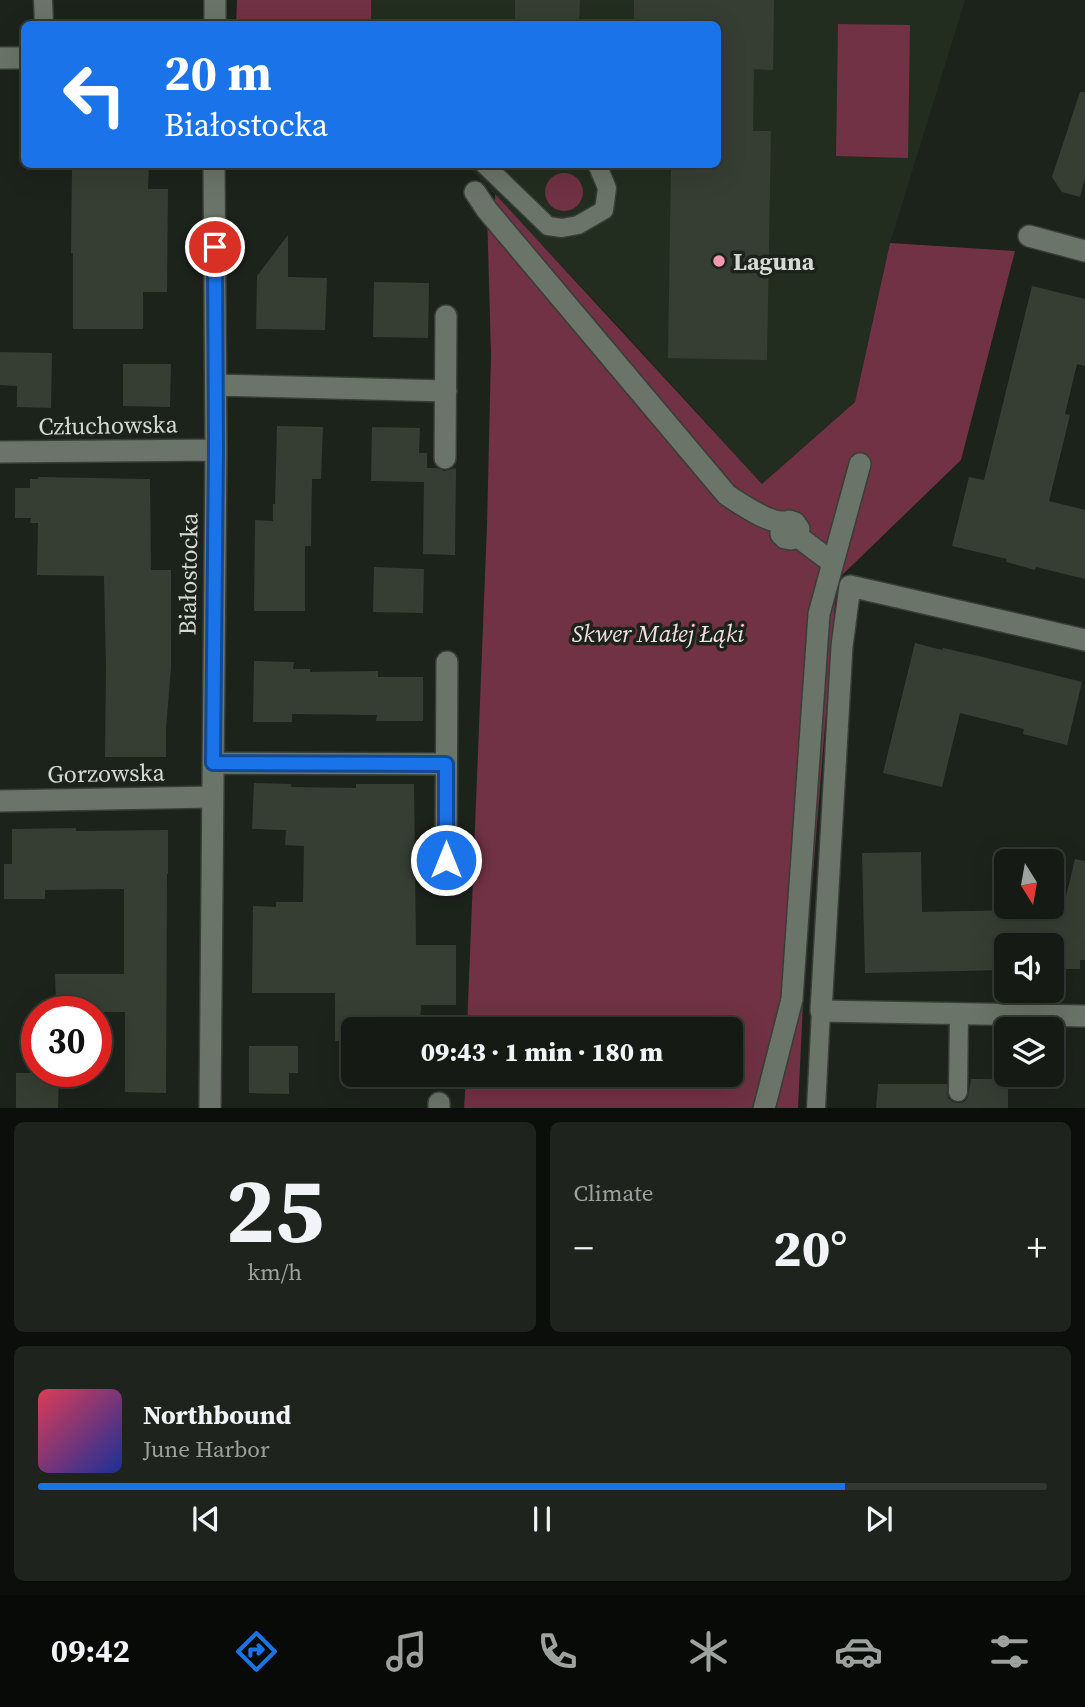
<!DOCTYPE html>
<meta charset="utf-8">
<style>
:root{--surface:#151a14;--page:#1e231d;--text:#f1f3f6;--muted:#9da1a0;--line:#343834;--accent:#1a73e8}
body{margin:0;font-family:"Source Serif 4",serif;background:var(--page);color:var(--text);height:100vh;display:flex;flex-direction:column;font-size:26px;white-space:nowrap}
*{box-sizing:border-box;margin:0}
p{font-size:23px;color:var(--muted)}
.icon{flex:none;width:38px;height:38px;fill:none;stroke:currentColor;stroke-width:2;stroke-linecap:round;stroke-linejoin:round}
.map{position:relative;height:1108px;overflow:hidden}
.details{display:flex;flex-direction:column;gap:14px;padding:14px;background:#0c0e0b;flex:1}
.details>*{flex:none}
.banner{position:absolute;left:21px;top:21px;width:700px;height:147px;border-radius:10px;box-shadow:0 7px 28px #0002,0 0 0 2px var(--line);background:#1a73e8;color:#fff;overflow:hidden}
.needle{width:46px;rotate:169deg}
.fabs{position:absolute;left:994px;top:849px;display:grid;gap:14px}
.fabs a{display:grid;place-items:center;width:70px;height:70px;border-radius:10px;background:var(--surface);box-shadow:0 7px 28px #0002,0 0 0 2px var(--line);font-size:35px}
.speed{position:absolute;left:21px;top:996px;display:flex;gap:14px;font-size:35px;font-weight:700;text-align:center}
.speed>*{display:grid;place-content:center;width:91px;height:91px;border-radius:50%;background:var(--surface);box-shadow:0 7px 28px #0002,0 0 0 2px var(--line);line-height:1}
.speed .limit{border:10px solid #d22;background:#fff;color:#111}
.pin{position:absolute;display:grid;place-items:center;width:60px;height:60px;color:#fff;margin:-30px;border:4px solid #fff;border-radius:50%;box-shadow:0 2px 7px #0007}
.me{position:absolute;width:77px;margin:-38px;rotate:0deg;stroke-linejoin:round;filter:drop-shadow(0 0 5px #0008)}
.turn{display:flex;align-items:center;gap:24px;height:147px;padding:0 28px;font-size:32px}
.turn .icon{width:91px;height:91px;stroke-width:2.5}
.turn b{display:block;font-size:49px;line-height:60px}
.big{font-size:52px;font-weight:800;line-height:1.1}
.details .widget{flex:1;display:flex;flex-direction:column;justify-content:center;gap:10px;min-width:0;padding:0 24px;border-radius:10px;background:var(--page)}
.details .dial{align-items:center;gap:0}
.dial b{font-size:91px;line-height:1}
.song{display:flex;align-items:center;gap:21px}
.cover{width:84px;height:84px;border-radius:10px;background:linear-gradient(135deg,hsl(350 70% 55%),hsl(230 70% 35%))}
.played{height:7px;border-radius:4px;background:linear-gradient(90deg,var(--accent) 80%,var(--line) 80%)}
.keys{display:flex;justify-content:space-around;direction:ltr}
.heat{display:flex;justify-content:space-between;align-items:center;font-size:38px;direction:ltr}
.details .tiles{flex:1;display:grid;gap:14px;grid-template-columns:1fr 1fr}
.widget:last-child{grid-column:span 2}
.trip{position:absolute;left:341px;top:1017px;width:402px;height:70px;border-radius:10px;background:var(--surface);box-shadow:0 7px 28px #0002,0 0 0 2px var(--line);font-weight:800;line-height:70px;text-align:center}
.tab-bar{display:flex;height:112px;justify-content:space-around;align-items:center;background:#080a08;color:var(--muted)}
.tab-bar .icon{width:49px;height:49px}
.tab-bar .on{color:var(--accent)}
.tab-bar b{font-size:32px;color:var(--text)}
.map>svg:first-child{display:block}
.built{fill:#222d1f}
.green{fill:#703244}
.building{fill:#363e34}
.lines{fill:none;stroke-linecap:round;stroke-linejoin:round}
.lane-casing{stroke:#383e37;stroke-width:21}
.street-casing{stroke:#383e37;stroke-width:24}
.lane{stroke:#6b7469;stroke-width:18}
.street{stroke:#6b7469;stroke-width:21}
.route-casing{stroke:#114b97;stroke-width:18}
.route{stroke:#1a73e8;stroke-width:12}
.poi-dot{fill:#f29ab0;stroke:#1c231b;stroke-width:2.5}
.labels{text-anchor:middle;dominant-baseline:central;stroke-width:7;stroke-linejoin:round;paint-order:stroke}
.poi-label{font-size:24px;font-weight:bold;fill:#d5dad4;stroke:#1c231b;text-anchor:start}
.street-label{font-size:24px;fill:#d5dad4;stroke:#1c231b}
.park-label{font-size:24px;font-style:italic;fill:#f3dee2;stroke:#1c231b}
</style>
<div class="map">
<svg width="1085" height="1109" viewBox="0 0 1085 1109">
<rect width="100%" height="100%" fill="#1c231b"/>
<!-- built -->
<path class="built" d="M371,0h594l-75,243 -35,159 -93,82 -140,-154 -155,-165 251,-1v-140h-347z"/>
<!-- green -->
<path class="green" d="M237,0h134v24h-135z
M838,24l72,1 -2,133 -72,-2z
M545 192a19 19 0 1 1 38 0a19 19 0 1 1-38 0Z
M495,194l267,290 93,-82 35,-159 125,8 -54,209 -124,120 -33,403 -6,125 -334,1 2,-34 266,-1v-45h-265l20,-504 4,-170 -4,-145 8,8z"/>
<!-- building -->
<path class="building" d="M515,0h65l-1,24h-64z
M634,0h140l-1,70 -19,-1 -1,62h18l-4,229 -99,-2 3,-194h47v-140h-84z
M1080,92h5v86l-5,19 -18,-5 -10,-15z
M113,164h36l-1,25h20l-1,103h-24v37h-70v-76h-2l1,-85h41z
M288,235v42l39,1 -2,52 -69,-1 1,-53z
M374,282l55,1 -1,55 -55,-1z
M1032,286l53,13v67l-8,-2 -12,50 5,1 -21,86 36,9v69l-49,-12 -1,3 -29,-8 1,-3 -55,-13 17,-69 15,3z
M0,352l52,1 -1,55 -34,-1v-21l-17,-1z
M123,364h48l-1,43 -47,-1z
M277,426l46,1 -2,52h-9l-1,67h-6v65h-51l1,-91 18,1v-17h2z
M372,427l48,1 -1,25h8v15h10l7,3 12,-3 -1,87 -32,-1 1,-72 -53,-1z
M38,477l112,2 1,91h20v98l-5,60v29h-61l1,-90 -2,-91 -67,-1 1,-52h-8l1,-5h-16v-30h15v-9h8z
M374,567l50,2 -1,44 -50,-1z
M915,643l27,7 1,-2 40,9 99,25 -15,63 -44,-11 1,-5 -64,-16 -18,74 -59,-14z
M254,661l40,1 -1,7h17v3l68,-1v6h45v44h-47l1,-6 -85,-1v8h-39z
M254,783l37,1v3l65,1v-4h58l2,161h40v60h-35l-1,24h-66v12h-19v-48h-83l1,-87 23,1v-5h27l1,-56 -19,-1 1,-15 -34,-1z
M76,828v3l92,-1v44h-1l-1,219 -41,-1v-80h-60v-12h-9l-1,-26h69v-85l-79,1v9h-41v-35h8v-35z
M921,852l1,60 141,-3 12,-50 10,2v99h-5v9h-28v-24h-46v25l-141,3 -3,-120z
M249,1046h49v27h-9v21l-40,-1z
M16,1073h43l-1,36h-42z
M374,1074h43v9l-43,-1z
M971,1079h27v5l10,1v24h-132l2,-25h69l1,14 5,4 6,1 5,-1 4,-5z"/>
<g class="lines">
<defs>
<path id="lane" d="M43,0l1,24
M484,164l64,62 14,2 16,-3 26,-15 3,-22 -10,-24
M958,1092l1,-78
M816,1109l5,-98"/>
<path id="street" d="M215,24v-24
M0,58h24
M475,192l12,18 240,285c14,9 46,32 62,26l6,2 4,6 -2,7 -6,3 -6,-1 -4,-4 3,-11
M1029,236l56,15
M216,385l230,6
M0,452l216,-2
M445,458l1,-142
M797,536l36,27
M1085,640l-235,-54 -8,60 -21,365 264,5
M213,763l233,1
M0,801l213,-4
M446,860l1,-198
M439,1103v6
M210,1109l6,-659 -2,-286
M764,1109l28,-110 27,-385 41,-150"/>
</defs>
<!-- lane casing -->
<use href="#lane" class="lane-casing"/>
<!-- street casing -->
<use href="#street" class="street-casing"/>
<!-- lane -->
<use href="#lane" class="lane"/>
<!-- street -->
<use href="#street" class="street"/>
</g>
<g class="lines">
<defs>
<path id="route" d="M215,247l1,203 -3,313 233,1v96"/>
</defs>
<!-- route casing -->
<use href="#route" class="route-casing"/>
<!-- route -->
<use href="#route" class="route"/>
</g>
<!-- markers -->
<circle class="poi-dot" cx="719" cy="261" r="7"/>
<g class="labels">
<!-- poi labels -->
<g class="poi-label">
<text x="733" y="261">Laguna</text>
</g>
<!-- street labels -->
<g class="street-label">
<text transform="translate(108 425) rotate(-1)">Człuchowska</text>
<text transform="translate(188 574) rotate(-89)">Białostocka</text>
<text transform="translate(106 773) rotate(-1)">Gorzowska</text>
</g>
<!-- park labels -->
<g class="park-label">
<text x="658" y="633">Skwer Małej Łąki</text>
</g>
</g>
</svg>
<div class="fabs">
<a><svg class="needle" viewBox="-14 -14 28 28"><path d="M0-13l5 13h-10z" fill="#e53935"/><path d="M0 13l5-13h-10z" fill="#9da1a0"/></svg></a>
<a><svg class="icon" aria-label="sound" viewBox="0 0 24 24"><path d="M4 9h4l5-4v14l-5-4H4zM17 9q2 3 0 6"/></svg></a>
<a><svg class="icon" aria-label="layers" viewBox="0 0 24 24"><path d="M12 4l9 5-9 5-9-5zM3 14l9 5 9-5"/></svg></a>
</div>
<div class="speed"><div class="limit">30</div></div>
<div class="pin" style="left:215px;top:247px;background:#d93025"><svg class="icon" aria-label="arrive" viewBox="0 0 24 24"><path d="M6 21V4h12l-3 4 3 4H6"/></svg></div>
<svg class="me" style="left:446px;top:860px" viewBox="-20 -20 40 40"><circle r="17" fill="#1a73e8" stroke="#fff" stroke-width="3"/><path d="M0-11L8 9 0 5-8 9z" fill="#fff"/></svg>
<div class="trip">09:43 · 1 min · 180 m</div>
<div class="banner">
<div class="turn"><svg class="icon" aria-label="left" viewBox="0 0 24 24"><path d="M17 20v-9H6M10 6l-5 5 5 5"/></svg><div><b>20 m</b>Białostocka</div></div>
</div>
</div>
<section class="details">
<div class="tiles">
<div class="widget dial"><b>25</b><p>km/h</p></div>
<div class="widget"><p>Climate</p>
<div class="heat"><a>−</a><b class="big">20°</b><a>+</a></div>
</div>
<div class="widget">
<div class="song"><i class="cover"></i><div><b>Northbound</b><p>June Harbor</p></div></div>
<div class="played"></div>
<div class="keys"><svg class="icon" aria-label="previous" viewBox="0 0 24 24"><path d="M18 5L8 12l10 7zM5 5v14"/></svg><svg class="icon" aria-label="pause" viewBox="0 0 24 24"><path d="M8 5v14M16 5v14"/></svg><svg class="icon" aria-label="next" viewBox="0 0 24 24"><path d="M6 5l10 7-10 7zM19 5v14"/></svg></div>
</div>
</div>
</section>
<nav class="tab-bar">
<b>09:42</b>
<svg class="icon on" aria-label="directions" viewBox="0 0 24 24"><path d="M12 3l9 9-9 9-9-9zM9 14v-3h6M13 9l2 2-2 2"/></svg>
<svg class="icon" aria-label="music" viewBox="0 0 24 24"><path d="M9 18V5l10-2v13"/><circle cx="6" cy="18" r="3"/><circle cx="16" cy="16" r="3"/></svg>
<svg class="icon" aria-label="phone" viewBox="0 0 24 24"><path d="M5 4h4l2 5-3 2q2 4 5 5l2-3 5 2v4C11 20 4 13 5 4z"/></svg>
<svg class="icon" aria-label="climate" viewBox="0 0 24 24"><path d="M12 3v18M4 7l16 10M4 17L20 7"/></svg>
<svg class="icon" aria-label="car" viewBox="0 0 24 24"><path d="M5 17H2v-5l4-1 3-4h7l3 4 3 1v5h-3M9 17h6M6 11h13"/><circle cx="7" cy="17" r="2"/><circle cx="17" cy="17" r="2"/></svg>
<svg class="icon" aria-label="filters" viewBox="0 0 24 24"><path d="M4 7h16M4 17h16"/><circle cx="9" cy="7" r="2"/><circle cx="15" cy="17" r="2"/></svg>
</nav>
